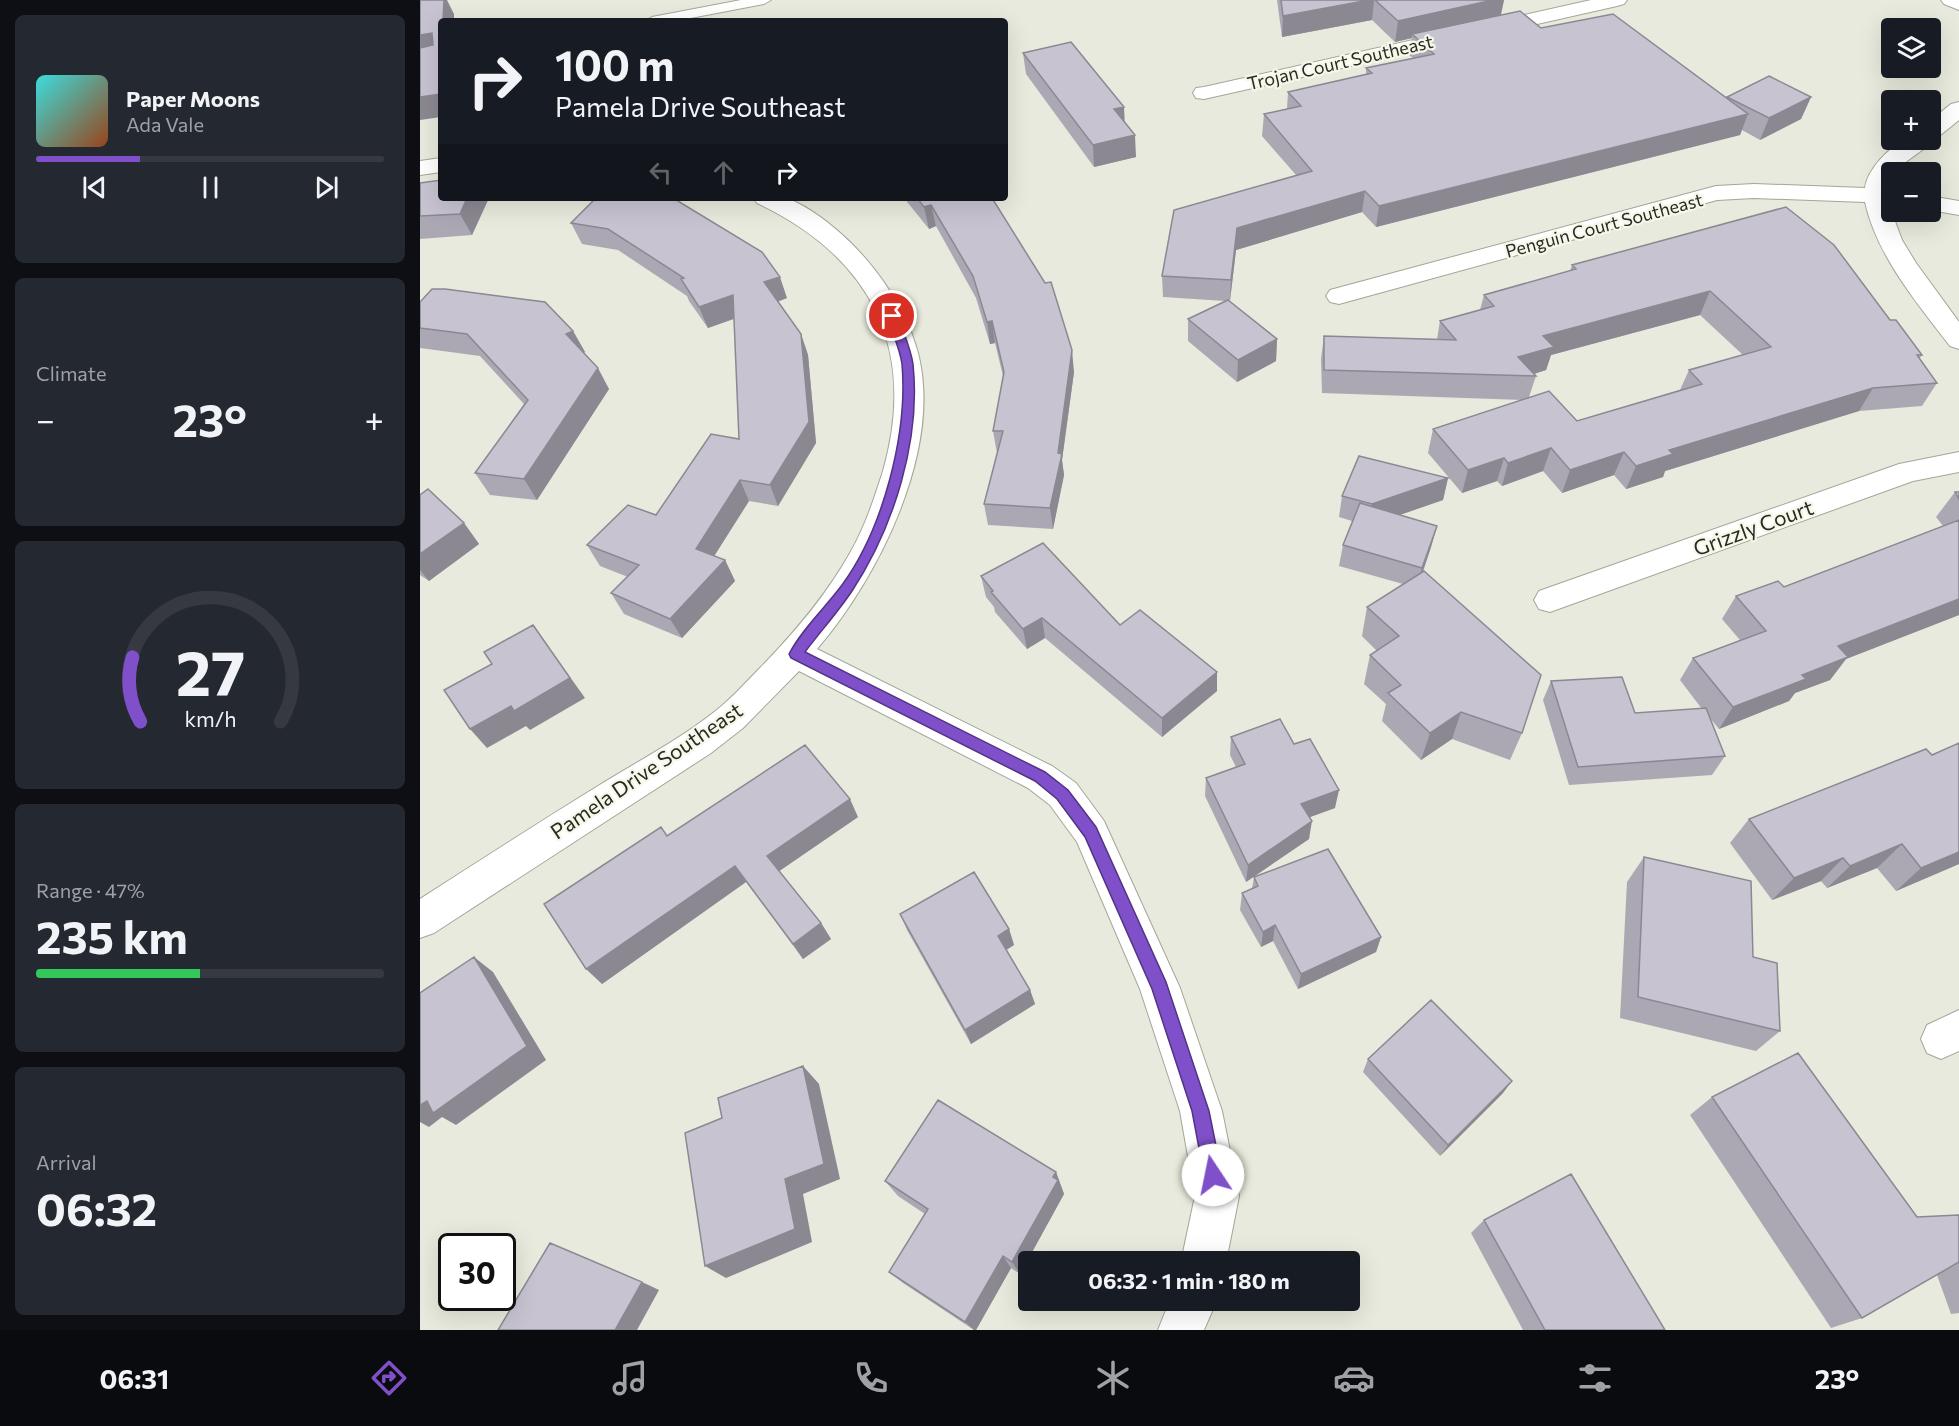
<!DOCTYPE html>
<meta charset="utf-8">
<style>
:root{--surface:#171b24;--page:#242831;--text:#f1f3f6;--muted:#9ea1a6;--line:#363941;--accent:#7f50c9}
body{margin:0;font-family:Commissioner,sans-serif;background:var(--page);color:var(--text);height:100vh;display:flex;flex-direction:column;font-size:22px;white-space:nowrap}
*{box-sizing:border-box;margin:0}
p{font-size:20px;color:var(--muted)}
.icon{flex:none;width:33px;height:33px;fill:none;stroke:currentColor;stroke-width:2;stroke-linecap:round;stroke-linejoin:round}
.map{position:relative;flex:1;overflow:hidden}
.side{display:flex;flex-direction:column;gap:15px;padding:15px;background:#0d0f14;width:420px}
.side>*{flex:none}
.hud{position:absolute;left:18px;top:18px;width:570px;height:183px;border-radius:6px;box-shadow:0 6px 24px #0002;background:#171b24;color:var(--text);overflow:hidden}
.controls{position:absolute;left:1461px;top:18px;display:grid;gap:12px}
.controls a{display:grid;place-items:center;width:60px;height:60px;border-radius:6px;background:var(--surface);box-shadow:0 6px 24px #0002;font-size:30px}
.speed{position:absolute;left:18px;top:1233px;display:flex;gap:12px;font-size:30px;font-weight:700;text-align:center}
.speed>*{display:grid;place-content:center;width:78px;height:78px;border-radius:50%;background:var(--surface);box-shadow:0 6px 24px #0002;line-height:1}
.speed .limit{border:3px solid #111;border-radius:9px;background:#fff;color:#111}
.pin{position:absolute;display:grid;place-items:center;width:51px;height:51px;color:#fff;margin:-26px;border:3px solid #fff;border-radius:50%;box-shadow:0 2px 6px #0007}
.me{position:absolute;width:66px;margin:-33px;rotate:349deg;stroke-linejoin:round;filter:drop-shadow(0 0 4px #0008)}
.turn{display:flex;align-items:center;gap:21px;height:126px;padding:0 18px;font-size:27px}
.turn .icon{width:78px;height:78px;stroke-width:2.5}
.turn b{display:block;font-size:42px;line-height:51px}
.lanes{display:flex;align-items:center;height:57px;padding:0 18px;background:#0003;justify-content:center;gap:30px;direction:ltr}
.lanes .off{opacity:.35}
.big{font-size:45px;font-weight:700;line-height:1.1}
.side .widget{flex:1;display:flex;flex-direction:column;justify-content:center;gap:9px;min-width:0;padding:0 21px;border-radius:9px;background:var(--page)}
.side .dial{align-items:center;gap:0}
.dial svg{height:156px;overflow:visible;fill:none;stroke:var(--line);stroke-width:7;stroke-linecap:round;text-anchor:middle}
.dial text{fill:var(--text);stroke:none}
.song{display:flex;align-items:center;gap:18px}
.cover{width:72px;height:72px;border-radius:9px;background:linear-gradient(135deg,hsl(180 70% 55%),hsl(20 70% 35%))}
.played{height:6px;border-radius:3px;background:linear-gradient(90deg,var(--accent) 30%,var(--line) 30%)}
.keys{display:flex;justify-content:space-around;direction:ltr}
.heat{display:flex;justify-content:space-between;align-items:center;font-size:33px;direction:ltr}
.charge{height:9px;border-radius:4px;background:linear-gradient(90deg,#34c759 47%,var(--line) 0)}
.trip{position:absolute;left:598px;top:1251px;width:342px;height:60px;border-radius:6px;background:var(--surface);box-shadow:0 6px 24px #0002;font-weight:700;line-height:60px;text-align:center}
.dock{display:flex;height:96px;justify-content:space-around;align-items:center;background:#090b0e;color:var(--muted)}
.dock .icon{width:42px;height:42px}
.dock .selected{color:var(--accent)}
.dock b{font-size:27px;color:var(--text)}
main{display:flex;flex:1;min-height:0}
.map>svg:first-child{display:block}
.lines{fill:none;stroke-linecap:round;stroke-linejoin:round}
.lane-casing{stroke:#a3a698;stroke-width:2}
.street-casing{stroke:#a3a698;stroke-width:2}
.lane{fill:#fff;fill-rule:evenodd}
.street{fill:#fff;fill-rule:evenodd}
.wall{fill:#aba8b4;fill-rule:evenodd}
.shaded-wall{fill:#8b8892}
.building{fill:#c7c3d1;stroke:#8b8892;stroke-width:1.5}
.route{fill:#7f50c9;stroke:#533483;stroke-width:1.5}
.labels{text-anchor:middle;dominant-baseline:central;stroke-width:4.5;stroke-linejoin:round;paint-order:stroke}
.far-street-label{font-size:18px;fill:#282923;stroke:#f5f8e9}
.street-label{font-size:21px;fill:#282923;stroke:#f5f8e9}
</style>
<main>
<section class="side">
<div class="widget">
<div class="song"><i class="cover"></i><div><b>Paper Moons</b><p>Ada Vale</p></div></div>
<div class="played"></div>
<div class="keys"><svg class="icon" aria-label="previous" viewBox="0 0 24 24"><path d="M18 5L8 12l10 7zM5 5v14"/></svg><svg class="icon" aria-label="pause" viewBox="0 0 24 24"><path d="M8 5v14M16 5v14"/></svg><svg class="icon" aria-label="next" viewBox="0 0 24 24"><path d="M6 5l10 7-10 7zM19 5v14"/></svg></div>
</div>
<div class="widget"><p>Climate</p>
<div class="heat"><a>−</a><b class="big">23°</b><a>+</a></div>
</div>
<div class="widget dial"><svg viewBox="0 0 100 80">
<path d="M14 69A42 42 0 1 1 86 69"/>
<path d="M14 69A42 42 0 0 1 10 36" stroke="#7f50c9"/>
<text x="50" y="56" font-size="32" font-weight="700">27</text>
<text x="50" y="72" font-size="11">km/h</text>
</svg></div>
<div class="widget"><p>Range · 47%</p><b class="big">235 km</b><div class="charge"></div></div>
<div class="widget"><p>Arrival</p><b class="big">06:32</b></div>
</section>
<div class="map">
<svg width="1539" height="1330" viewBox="0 0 1539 1330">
<rect width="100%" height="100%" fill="#e7eadc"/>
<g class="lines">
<defs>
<path id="lane" d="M321,0h30l-7,4 -89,17h-30l7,-4z"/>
<path id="street" d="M1171,0h36l-3,4 -7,2 -413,93 -8,-1 -3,-5 3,-5 8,-1z
M1521,0h18v10l-15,-6z
M1539,102v18l-21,17 -7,1 -2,7 -37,27 -4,18 4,1v14h-3l13,35 14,23 43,59v27l-9,-3c-33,-43 -73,-90 -85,-144l-111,-4 -37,2 -378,104 -9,-2 -4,-6 4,-6 386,-104 38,-2 111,4c2,-18 25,-43 42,-48 6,-2 17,0 23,0v-19l21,-17z
M21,158v14l-21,3v-14z
M1510,196l29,5v14l-29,-5z
M333,198c10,0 23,-2 32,0 27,8 62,39 80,60 24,28 45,62 54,99 22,96 -41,221 -102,292l235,117 24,17 28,38 76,167 42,123 17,85 -13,66h-45l14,-66 -15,-85 -40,-122 -63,-147 -27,-37 -22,-17 -229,-117 -56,57 -32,25 -277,180 -14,5v-39c59,-38 118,-76 178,-113 40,-25 83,-47 120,-77 15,-12 28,-27 42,-41 34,-35 66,-72 90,-115 15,-26 24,-54 33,-82 35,-123 -12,-214 -126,-268z
M1539,452v20l-46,9 -363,131 -11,-3 -5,-9 5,-9 360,-127z
M1539,1010v41l-18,8 -14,-6 -6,-14 6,-14z
M750,1300h47l-13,30h-46z"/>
</defs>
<!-- lane casing -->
<use href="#lane" class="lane-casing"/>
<!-- street casing -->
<use href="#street" class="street-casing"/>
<!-- lane -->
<use href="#lane" class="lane"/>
<!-- street -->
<use href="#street" class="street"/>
</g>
<!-- wall -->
<path class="wall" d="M857,0h227l-3,15 40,13 185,70 1,-1h84l-10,22 -41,21 -18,-10 -2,5 -364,92 -14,-15 -126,38 -6,51 47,38 -1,22 -39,21 -49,-41v-22l37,-18 -62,-4 -1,-21 134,-101 -34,-39 2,-22 23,-5 1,-17 78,-17v-7l47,-10 -4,-3 3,-17 -17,4 -23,-22 -90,17z
M603,53l101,54v15l12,35 -42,10 -68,-93z
M0,183l68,17 -16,35 -52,4z
M176,198l191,100 -9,3 23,33 7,21 8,88 -38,63 -29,-5 -35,55 11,4 10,21 -53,57 -58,-24 -13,-21 17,-16 -28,-11 -13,-21 69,-30 83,-76 -5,-120 -26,9 -19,-27 -2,-5 -69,-46 -36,-6 -11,-21z
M484,198h88l82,174 -12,88 2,15 -11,54 -65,-4 -4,-21 13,-51 -4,-22 10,-55 -8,-33 -5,1 -14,-46 -40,-72 -7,3z
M1152,265l318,55 32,35 -3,4 18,24 -15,23 -63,5 -194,60 -2,6 -37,12 -12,-14 -52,18 -19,-22 -41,15 -5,-5 -35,12 -34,-40 5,-24 90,-29 -201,-7 -1,-34 3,-23 113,3 3,-18 40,-11 4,-15 86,-24zM1280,315l43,40 -54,15 -9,20 -103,31 -48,-24 7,-21 -2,-2 12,-4 5,-15z
M0,302l153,29 12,21 -1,1 25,36 -72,111 -47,-5 -15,-22 49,-69 -44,-48 -60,-8z
M1028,478l-5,22 -44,15 38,11 -6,21 -8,25 99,161 -12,27 -58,-21 -31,21 -39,-39 4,-17 -22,-20 6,-29 7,-4 -15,-15 5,-29 36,-23 -64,-18 4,-21 9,-24 -13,-4 3,-21z
M1535,492h4v123l-113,44 -16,21 -35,13 -6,8 -70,28 -10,-12 16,39 -13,19 -143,10 -26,-85 8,-19 84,32 67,-4 -22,-29 13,-22 47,-18 -18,-21 14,-23 48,-9 159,-61 -7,-9z
M0,495l44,28 15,21 -50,37 -9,-6z
M561,576l139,49 97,66 -55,46 -117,-99 -18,11 -32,-37 -1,-5 -8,-10z
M811,737l63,7 41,64 -25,9 -1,22 -63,43 -41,-86 1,-18 30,-11 -6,-12z
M1539,743v121l-63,27 -19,-23 -50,20 -6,-7 -49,19 -42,-57 19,-24 183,-64z
M438,817l-79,54 42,52 10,16 -28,20 -57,-77 -144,102 65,-148z
M1224,857l109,100 27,74 -24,20 -136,-33 7,-136z
M834,877l127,60 -5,15 -78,37 -25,-48 -12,6 -21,-37 2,-17 10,-4z
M480,914l109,15 5,16 -8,5 24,40 5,14 -64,40 -64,-114z
M948,1059l135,34 -63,63 -77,-84z
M1292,1097l205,120 42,-2v98l-8,1 -14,-39 -75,43 -31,10 -141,-213z
M636,1172l8,22 -44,80 -9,-6 -35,62h-2l-71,-47 -14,-11 36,-58 -27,-18 -13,-15z
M1064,1220l181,110h-142l-52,-97z"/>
<!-- shaded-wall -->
<path class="shaded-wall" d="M24,0h3l7,14v7h-11z
M949,0h5l-2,20 -90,17 1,-21z
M1073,0h11l-4,18 -88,16v4l-17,4 3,-21z
M12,33l9,18 -21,7v-23z
M21,94v23l-21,3v-23z
M1391,97l-10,22 -41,21 9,-22z
M704,107l1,21 -11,-19z
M1328,114l-8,21 -364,92 3,-21z
M715,135l1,22 -42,10 -1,-22z
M945,191l-3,21 -126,38 -6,51 1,-21 6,-52z
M47,198h20l1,2 -16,35 -12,-21z
M511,205l5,21 -7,3 -5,-22z
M360,277l7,21 -15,6 -8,-22z
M1290,291l-10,24 -149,40 -5,15 -19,6 -9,-19 25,-21z
M313,295l8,21 -33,12 -9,-21z
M572,321l3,22 -5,1 -3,-22z
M153,331l12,21 -8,4 -11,-22z
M381,334l7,21 8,88 -38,63 -8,-21z
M857,339l-1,22 -39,21 1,-22z
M652,350l2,22 -12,88 2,15 -11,54 -3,-21z
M178,368l11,21 -72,111 -13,-21z
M1453,388l-14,23 -194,60 -2,6 -37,12 10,-23 33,-16z
M1131,448l-8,23 -41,15 6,-23z
M1204,452l-10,23 -52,18 8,-23z
M1084,458l-7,23 -35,12 6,-23z
M1028,478l-5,22 -75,26 4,-22z
M320,480l9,21 -43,68 -10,-20z
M44,523l15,21 -50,37 -9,-11v-16z
M1017,526l-6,21 -14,41 5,-20z
M305,560l10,21 -53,57 -12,-19z
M1539,599v16l-113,44 -16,21 -35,13 -6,8 -70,28 14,-22 69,-32 36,-29z
M622,618l3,20 -18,11 -4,-20z
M113,625l52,73 -55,32 -4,-4 -39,22 -17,-19z
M797,672v19l-55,46v-19z
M1041,712l-9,27 -31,21 9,-27z
M919,790l-4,18 -36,13 2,-17z
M430,799l8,18 -80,55 -11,-16z
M892,821l-3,18 -63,43 2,-17z
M1482,844l-25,24 -50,20 23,-22z
M1539,852v12l-63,27 25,-23z
M1423,858l-22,23 -49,19 22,-22z
M315,866l11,16 -144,102 -16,-15z
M401,923l10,16 -28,20 -10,-15z
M855,925l-2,16 -12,6 2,-15z
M589,929l5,16 -11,7 -5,-16z
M961,937l-5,15 -78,37 3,-15z
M54,957l19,15 53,88 -90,65 -14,-8 -13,10 -9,-5v-17z
M610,990l5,14 -64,40 -6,-14z
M383,1066l16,18 21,95 -37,15 9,48 -86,36 -21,-12 80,-87z
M1092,1081l-9,12 -63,63 8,-11z
M636,1172l8,22 -44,80 -8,-12z
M583,1256l8,12 -35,62h-2l-9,-8z
M222,1282l17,8 -22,40h-22z"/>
<!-- building -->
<path class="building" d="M0,0h24l-1,21h-2v73l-21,3v-49l13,-3 -1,-12 -12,2z
M861,0h88l-86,16z
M955,0h118l-95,21z
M1100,11l21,17 72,-14 135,100 -369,92 -14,-15 -128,37 -6,52 -69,-4 12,-66 138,-39 -48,-57 37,-8 -13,-14 84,-19 -6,-5 68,-14 -22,-20z
M651,42l53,65 -10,2 21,26 -42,10 -70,-92z
M1349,76l42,21 -42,21 -42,-21z
M21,180v18h26l-7,16 -40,2v-33z
M176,198h77l89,54 18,25 -16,5 37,52 8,88 -39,63 -30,-5 -44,69 29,11 -55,59 -59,-26 28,-28 -52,-20 41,-40 28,10 55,-81 28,5 -6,-144 -34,12 -18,-28 3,-1 -76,-49 -37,-6z
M497,198h75l53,85 6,-1 21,68 -14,103 4,1 -12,54 -66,-4 19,-73h-10l11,-59 -12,-51 -5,1 -14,-46 -42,-71 -7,2z
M1366,207l48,38 56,75h6l26,35h-5l20,28 -64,5 -204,62 4,4 -37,12 -12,-14 -54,18 -19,-22 -43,15 -4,-5 -36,12 -35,-41 116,-38 28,30 125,-37 -13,-14 82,-23 -61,-56 -167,45 11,11 -36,10 18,19 -212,-6v-34l132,4 -16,-19 54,-15 -10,-11 92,-26 -4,-4z
M12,289h13l100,13 28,29 -7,3 32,34 -74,111 -49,-6 53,-73 -61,-66 -47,-6v-26z
M808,300l49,39 -39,21 -50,-41z
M939,456l89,22 -76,26 -30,-8z
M8,489l36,34 -44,31v-59z
M1535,492h4v7z
M940,503l77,23 -15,42 -79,-23z
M1539,520v79l-121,47 10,11 -46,18 4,4 -73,28 -40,-49 73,-27 -30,-35 42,-15 6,6z
M623,543l77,82 20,-15 77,62 -55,46 -120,-100 -19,11 -32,-37 2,-1 -12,-15z
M1004,571l117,104 -19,58 -61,-21 -31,21 -42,-40 13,-8 -31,-30 29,-19 -32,-29z
M113,625l37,53 -56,33 -3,-5 -41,23 -26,-39 48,-26 -8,-12z
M1202,677l13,36 71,-5 19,48 -147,11 -27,-86z
M860,719l14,25 16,-5 29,51 -38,14 11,17 -64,44 -42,-87 39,-14 -14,-27z
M1539,743v109l-38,16 -19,-24 -52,22 -7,-8 -49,20 -45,-59 177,-70 6,6z
M385,745l45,54 -83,57 54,67 -28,21 -58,-78 -149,103 -42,-65 117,-77 6,9z
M908,849l53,88 -80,37 -26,-49 -12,7 -21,-39 16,-7 -4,-9z
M1224,857l107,24 2,76 24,6 3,68 -142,-34z
M554,872l35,57 -11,7 32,54 -65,40 -65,-116z
M54,957l53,89 -94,67 -6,-12 -7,4v-112z
M1011,1000l81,81 -64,64 -80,-86z
M1378,1053l119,164 42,-2v47l-97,56 -150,-221z
M383,1066l21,98 -39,15 10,50 -90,37 -20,-133 37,-15 -4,-20z
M518,1100l118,72 -3,5 5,3 -46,82 -9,-6 -38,66 -76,-50 39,-63 -43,-28z
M1151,1174l94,156h-120l-61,-110z
M130,1243l92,39 -27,48h-117z"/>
<!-- route -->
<path class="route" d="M472,313l6,3c5,16 13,33 15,48 8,76 -19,163 -61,227 -14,21 -32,41 -47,61l240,120 23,18 28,37 70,155 43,129 13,64 -3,6 -6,3 -6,-3 -3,-6 -12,-64 -40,-122 -67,-152 -28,-38 -22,-18 -244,-123 -2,-4c13,-25 36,-46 53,-69 41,-56 66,-151 60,-221 -2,-15 -10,-32 -15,-48z"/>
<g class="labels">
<!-- far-street labels -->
<g class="far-street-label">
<text transform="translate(920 62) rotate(-13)">Trojan Court Southeast</text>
<text transform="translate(1184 225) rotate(-15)">Penguin Court Southeast</text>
</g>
<!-- street labels -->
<g class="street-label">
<text transform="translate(1333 527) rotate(-20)">Grizzly Court</text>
<text transform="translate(226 770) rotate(-34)">Pamela Drive Southeast</text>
</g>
</g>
</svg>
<div class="controls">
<a><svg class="icon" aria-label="layers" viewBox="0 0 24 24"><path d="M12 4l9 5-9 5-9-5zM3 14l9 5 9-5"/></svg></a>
<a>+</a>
<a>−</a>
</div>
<div class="speed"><div class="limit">30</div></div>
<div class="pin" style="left:472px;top:316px;background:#d93025"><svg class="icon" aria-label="arrive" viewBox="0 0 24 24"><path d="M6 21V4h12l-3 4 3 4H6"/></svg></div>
<svg class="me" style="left:793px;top:1175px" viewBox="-20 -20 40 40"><circle r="19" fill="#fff"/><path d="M0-13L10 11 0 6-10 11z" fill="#7f50c9"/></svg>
<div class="trip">06:32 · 1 min · 180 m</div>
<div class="hud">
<div class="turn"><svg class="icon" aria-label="right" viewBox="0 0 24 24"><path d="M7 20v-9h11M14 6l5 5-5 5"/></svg><div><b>100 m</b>Pamela Drive Southeast</div></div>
<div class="lanes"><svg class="icon off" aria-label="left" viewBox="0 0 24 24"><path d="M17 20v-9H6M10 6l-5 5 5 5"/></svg><svg class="icon off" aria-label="ahead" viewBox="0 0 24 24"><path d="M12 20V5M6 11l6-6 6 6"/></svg><svg class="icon" aria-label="right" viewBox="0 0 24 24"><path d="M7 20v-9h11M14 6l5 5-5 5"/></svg></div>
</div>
</div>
</main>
<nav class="dock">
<b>06:31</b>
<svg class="icon selected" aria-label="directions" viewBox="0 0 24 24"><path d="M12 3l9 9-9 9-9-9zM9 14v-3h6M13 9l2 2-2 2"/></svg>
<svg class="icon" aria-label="music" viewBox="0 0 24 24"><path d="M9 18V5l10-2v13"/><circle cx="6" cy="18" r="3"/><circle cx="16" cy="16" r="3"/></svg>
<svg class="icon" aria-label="phone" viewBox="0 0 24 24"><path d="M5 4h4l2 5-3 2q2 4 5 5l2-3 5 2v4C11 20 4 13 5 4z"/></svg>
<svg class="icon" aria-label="climate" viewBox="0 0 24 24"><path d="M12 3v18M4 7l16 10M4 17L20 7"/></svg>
<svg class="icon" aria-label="car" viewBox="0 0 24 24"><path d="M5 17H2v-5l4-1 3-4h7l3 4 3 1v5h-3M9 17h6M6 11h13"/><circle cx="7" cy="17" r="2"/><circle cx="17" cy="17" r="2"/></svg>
<svg class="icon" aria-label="filters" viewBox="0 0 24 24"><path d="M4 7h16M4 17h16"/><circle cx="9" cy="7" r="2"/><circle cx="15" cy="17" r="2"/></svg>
<b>23°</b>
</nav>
